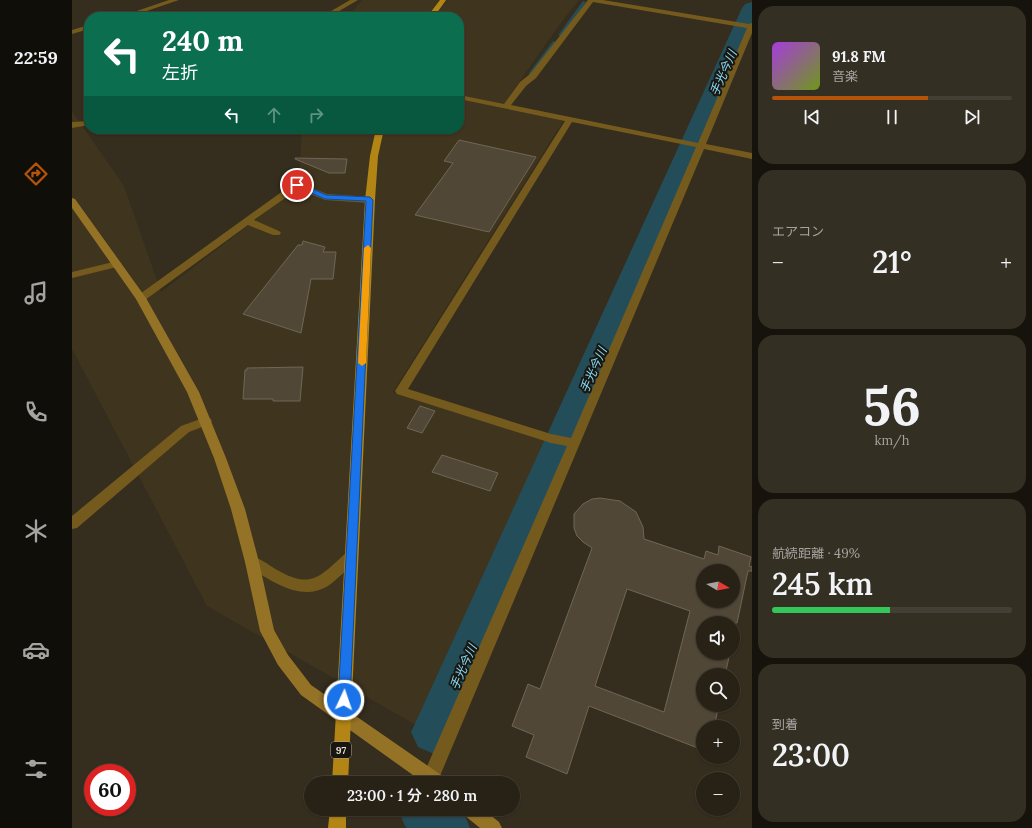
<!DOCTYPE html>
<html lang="ja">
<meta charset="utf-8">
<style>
:root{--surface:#282216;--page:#342f23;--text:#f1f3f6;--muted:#a5a4a1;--line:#443f35;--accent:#b45309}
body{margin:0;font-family:Lora,"Noto Sans JP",serif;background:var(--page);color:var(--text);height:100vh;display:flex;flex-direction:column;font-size:15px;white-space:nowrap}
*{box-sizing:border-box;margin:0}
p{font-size:13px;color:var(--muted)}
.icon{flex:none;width:22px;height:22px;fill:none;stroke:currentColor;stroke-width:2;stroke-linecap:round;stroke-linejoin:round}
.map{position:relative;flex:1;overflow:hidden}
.drawer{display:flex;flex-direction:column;gap:6px;padding:6px;background:#16130c;width:280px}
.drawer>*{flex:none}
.banner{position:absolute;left:12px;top:12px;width:380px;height:122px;border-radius:16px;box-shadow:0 1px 3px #0004,0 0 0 1px var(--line);background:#0b6e4f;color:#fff;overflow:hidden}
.needle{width:26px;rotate:99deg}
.fabs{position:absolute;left:624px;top:564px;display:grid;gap:8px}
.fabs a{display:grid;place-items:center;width:44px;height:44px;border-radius:50%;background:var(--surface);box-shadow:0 1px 3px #0004,0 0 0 1px var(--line);font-size:20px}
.speed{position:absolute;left:12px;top:764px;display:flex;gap:8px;font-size:20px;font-weight:700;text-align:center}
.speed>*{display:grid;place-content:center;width:52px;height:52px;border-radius:50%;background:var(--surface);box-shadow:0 1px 3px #0004,0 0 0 1px var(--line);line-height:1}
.speed .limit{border:6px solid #d22;background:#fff;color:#111}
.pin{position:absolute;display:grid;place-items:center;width:34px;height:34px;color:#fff;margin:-17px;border:2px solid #fff;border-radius:50%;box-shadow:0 1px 4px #0007}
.me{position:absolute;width:44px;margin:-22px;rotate:3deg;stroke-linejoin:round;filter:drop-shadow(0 0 3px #0008)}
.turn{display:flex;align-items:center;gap:14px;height:84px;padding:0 12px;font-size:18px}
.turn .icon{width:52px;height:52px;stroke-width:2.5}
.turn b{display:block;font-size:28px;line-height:34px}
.lanes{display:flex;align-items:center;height:38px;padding:0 12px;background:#0003;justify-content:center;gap:20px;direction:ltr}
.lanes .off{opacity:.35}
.big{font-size:30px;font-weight:600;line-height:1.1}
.drawer .card{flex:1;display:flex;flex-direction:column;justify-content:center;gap:6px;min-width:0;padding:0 14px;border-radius:16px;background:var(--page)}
.drawer .dial{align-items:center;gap:0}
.dial b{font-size:52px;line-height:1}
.song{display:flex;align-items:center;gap:12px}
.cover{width:48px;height:48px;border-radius:6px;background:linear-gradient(135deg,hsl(280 70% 55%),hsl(80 70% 35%))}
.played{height:4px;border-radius:2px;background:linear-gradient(90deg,var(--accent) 65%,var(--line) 65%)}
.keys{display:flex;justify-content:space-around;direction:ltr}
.heat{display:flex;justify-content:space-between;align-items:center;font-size:22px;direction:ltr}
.charge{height:6px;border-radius:3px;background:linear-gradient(90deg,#34c759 49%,var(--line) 0)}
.trip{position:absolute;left:232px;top:776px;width:216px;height:40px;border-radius:20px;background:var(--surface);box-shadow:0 1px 3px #0004,0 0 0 1px var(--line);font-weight:600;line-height:40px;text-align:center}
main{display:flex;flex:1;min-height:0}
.menu{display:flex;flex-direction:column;width:72px;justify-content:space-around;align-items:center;background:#100e09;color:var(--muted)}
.menu .icon{width:28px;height:28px}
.menu .active{color:var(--accent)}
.menu b{font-size:18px;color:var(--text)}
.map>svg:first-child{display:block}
.built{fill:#3f341e}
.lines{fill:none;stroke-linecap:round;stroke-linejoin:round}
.stream{fill:#244d5a;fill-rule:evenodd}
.river{fill:#244d5a;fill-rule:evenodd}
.building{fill:#504737;stroke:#706656;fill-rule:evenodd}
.street{fill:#755a1d;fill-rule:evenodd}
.secondary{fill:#957326;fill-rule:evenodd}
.primary{fill:#b28514;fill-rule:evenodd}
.route{fill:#1a73e8;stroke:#114b97}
.slow{fill:#f59e0b}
.labels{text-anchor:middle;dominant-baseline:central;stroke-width:4;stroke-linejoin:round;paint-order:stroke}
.shield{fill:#19150f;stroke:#a9a49c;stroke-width:1}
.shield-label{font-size:10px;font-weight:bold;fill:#e7e1d8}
.water-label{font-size:12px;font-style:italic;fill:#87e0fd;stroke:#19150f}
</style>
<main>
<nav class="menu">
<b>22:59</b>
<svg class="icon active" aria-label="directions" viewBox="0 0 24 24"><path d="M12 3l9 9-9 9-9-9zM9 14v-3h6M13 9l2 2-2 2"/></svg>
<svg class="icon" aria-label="music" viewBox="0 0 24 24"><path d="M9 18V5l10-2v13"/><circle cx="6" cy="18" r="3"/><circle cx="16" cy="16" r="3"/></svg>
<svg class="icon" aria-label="phone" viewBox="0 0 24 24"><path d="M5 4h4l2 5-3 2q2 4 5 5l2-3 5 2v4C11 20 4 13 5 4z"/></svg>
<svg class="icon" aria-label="climate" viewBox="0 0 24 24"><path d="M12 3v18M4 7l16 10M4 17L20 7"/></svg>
<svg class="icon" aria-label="car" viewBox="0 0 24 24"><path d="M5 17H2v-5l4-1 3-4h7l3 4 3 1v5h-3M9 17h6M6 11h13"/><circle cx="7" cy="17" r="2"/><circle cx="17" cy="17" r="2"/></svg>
<svg class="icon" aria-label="filters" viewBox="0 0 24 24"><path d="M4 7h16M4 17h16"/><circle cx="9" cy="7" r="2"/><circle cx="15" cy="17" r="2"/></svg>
</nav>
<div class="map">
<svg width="680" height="828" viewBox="0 0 680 828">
<rect width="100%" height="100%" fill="#352d1d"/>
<!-- built -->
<path class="built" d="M290,0h217l-22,28 -56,80 63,12 -171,272 152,49 -129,284 -209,-119 -135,-257v-238l52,75 37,106 131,-100 7,-11 3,-52h157v-112h-111z"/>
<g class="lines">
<!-- stream -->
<path class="stream" d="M511,1l3,1 -25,34h-2v-2z
M481,41l3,1 -25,33h-2v-2z"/>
<!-- river -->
<path class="river" d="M680,2v29l-302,716 -16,7 -16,-7 -7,-15 7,-15 324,-709 3,-4z
M326,809h63l2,2 7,17h-63l-2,-2z"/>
</g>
<!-- building -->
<path class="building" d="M387,140l77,17 -47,75 -74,-17 38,-52 -9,-2z
M223,158l52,1 -2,14h-16l-34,-14z
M231,241l22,6 -2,5h13l-3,27h-22l-10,54 -58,-19 55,-69h4z
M231,367l-3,34h-27v-2h-30l2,-29h2v-2z
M348,406l15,5 -13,22 -15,-5z
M370,455l56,18 -8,18 -58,-19z
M528,498l20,3 16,11 7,15 1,12 60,20 2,-8 12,4 1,-9 32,11 -2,9 3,1v4h-4l-11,52h-34v30h27l-5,22h-22v30h16l-5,22h-11v23l-114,-44 -22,68 -41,-17 8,-22 -22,-9 16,-42 12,5 52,-141 -9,-6 -6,-6 -3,-8v-14l9,-10 9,-5zM631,571h30v30h-30zM555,589l63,22 -26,101 -69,-26z"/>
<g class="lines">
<!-- street -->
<path class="street" d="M97,0h10l-50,17h-10z
M278,0h8l-29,17h-8z
M516,0h15l146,24 3,-1v10l-46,111 46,9v6l-48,-10 -267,634h-11l-3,-6 2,-6 142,-325 -16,-3 -154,-49 -2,-3 170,-270 -106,-22v-4l45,9 16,-22 10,-8zM521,2l154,26 -49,115 -187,-38 15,-19 10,-8zM500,122l124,25 -125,291 -20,-4 -143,-45z
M17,25v4l-17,5v-4z
M17,121v4l-17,3v-6z
M225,182l30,12 43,3 5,3 -5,3 -45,-3 -27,-11 -44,31 25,11 2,2 -2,2h-6l-25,-10 -103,75h-8l-1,-2 1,-2 157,-113z
M45,261l5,3 -1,2 -49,12v-6z
M134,417l4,1 2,3 -2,3 -21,8 -112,96 -5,1v-13l109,-90z
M279,551l5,2 2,4 -2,4c-9,8 -18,18 -28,25 -28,17 -58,-6 -81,-20l-2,-4 2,-4 5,-2c9,3 17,9 25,14 35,20 43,6 69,-17z"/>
<!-- secondary -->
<path class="secondary" d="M0,198l3,1 71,99 53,94 27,66 19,51 14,53 15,68 14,25 23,30 133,92 2,6h-22l-123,-88 -23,-30 -18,-34 -15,-69 -14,-53 -17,-51 -27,-66 -51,-93 -64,-91z
M390,809h21l16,13 3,6h-22l-16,-13z"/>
<!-- primary -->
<path class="primary" d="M368,0h6l-12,17h-7z
M304,129h8l-6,27 -3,44 -27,583h-16l33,-583 5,-44z
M258,809h16v19h-18z"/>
</g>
<!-- route -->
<path class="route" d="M223,183h5l26,12 44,2 3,3 -23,500 -2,4 -4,2 -4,-2 -2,-4 28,-499 -41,-2 -30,-13z"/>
<!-- slow -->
<path class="slow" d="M296,245l3,3 -5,115 -4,3 -4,-3 6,-115z"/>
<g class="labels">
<!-- shield labels -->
<rect class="shield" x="259" y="742" width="20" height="16" rx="3"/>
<g class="shield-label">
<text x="269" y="750">97</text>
</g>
<!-- water labels -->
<g class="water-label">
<text transform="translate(651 73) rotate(-66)">手光今川</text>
<text transform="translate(521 370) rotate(-66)">手光今川</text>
<text transform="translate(391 667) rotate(-66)">手光今川</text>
</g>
</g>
</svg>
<div class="fabs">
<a><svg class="needle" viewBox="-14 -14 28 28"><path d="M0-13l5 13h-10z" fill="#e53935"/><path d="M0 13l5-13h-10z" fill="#a5a4a1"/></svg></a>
<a><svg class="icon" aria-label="sound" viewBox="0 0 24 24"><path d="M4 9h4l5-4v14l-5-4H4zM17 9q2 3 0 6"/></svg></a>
<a><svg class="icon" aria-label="search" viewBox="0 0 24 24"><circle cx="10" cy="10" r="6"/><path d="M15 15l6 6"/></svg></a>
<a>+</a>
<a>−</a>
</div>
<div class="speed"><div class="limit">60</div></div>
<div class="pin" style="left:225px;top:185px;background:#d93025"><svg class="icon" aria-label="arrive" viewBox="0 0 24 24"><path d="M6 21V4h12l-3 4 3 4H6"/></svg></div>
<svg class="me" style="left:272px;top:700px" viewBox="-20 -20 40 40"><circle r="17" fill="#1a73e8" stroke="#fff" stroke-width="3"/><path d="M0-11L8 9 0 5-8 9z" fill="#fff"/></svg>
<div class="trip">23:00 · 1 分 · 280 m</div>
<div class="banner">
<div class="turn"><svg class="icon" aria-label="left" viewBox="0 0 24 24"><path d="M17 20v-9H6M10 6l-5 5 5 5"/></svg><div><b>240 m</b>左折</div></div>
<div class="lanes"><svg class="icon" aria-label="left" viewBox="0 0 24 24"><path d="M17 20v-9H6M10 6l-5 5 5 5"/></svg><svg class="icon off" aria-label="ahead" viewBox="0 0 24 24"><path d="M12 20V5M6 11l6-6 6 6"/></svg><svg class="icon off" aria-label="right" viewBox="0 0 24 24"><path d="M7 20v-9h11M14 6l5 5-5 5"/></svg></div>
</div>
</div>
<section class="drawer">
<div class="card">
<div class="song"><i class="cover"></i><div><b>91.8 FM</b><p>音楽</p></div></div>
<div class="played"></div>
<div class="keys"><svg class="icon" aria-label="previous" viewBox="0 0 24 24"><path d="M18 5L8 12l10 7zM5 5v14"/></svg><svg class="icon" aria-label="pause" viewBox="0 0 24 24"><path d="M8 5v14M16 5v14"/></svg><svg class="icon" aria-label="next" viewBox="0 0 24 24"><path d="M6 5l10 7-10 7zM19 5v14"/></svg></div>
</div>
<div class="card"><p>エアコン</p>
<div class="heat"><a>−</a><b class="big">21°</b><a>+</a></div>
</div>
<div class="card dial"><b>56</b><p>km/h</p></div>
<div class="card"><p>航続距離 · 49%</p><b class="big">245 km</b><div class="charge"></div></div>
<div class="card"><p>到着</p><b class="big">23:00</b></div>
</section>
</main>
